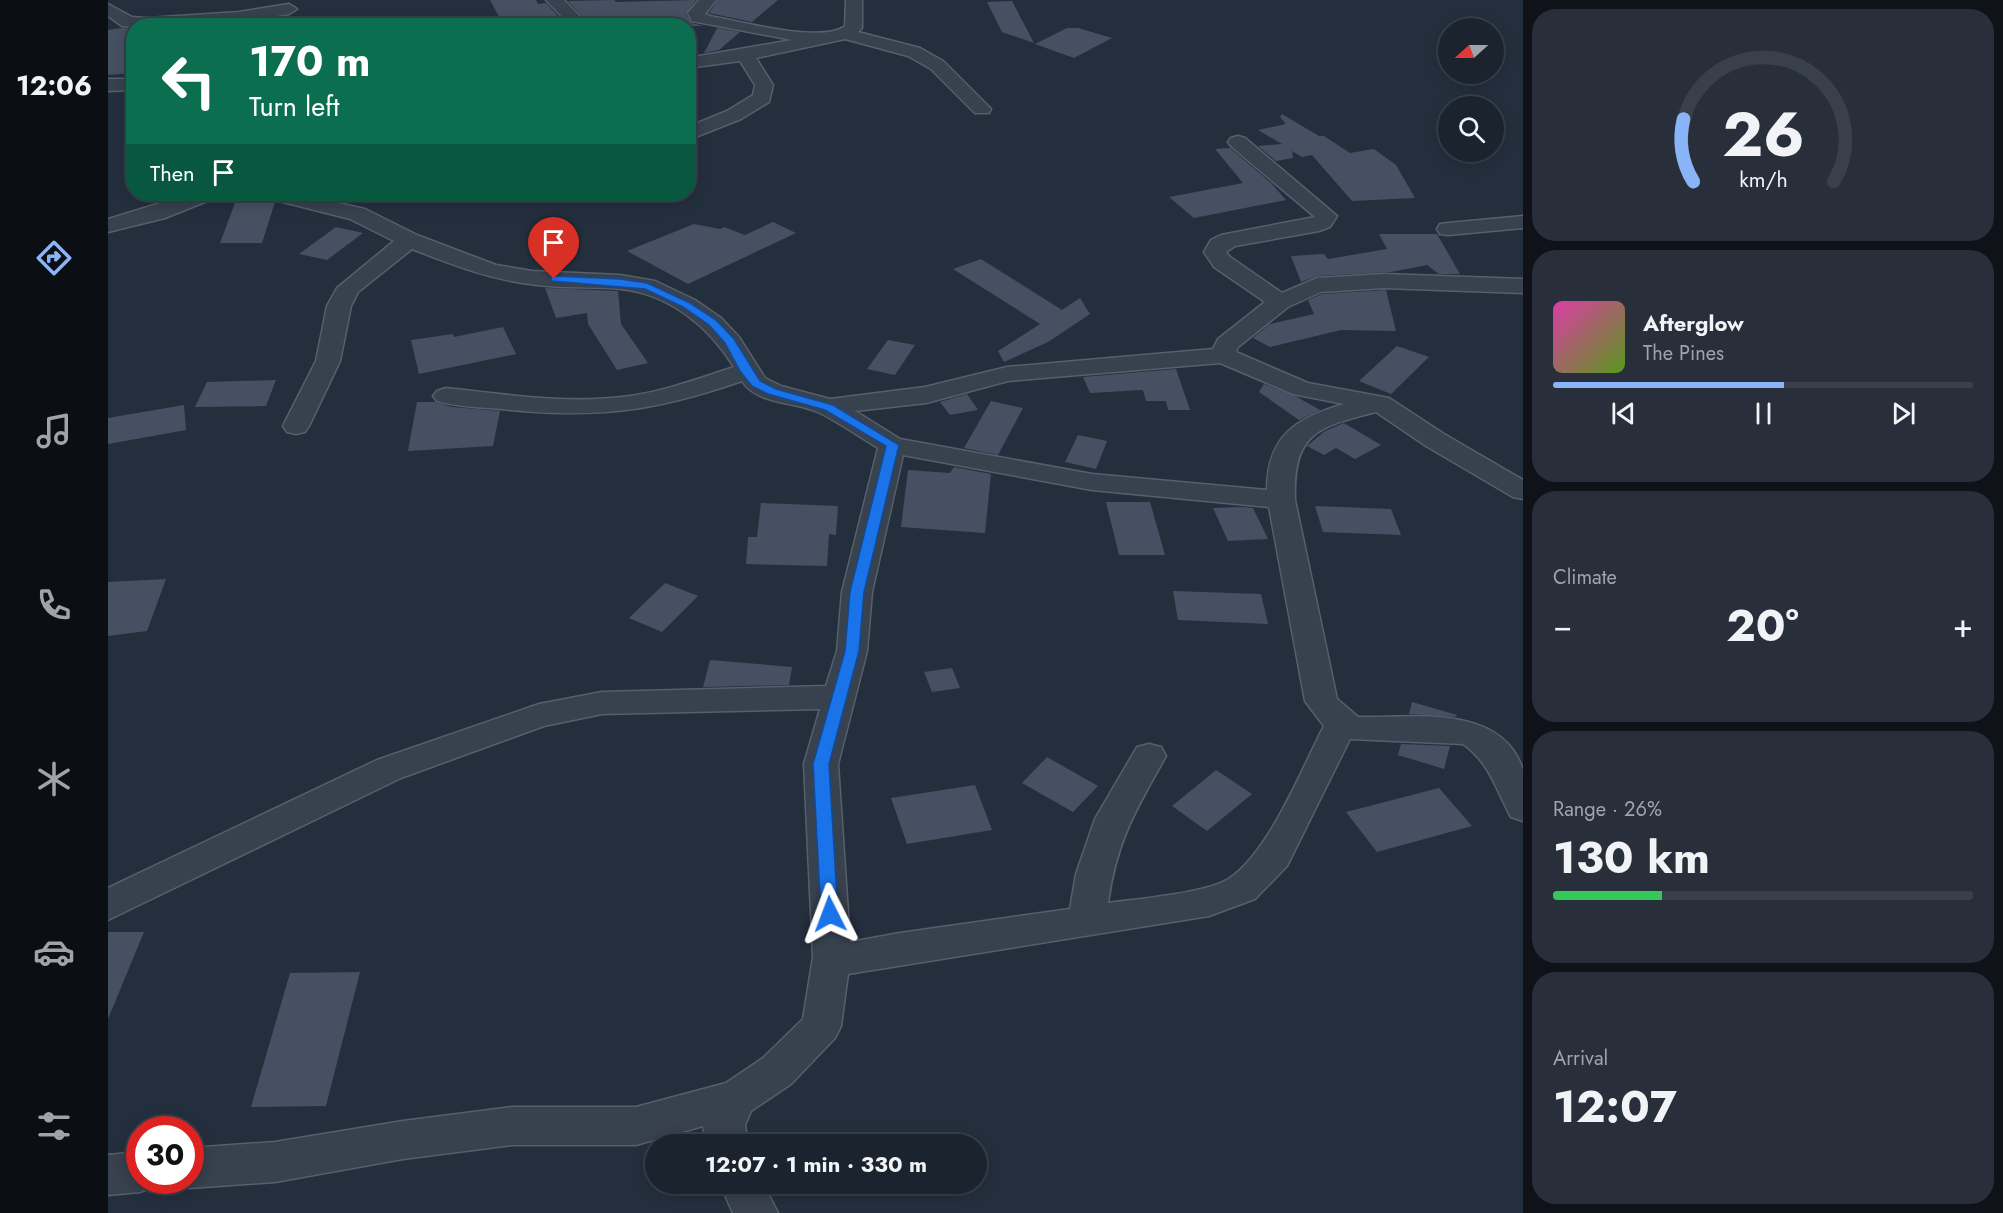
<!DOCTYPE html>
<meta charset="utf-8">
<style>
:root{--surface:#1b232e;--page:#282f3a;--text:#f1f3f6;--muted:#a0a4aa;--line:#39404a;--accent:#8ab4f8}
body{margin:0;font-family:Jost,sans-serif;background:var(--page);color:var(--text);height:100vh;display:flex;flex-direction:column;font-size:22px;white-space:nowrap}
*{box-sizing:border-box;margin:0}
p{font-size:20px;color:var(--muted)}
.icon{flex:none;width:33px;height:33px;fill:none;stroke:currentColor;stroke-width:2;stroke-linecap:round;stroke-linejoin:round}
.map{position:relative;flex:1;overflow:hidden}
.sheet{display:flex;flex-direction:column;gap:9px;padding:9px;background:#0f1319;width:480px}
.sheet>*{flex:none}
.hud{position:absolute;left:18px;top:18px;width:570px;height:183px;border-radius:24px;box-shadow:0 3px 15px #0003,0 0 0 2px var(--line);background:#0b6e4f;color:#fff;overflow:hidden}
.needle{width:39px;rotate:249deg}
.fabs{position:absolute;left:1330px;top:18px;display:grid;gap:12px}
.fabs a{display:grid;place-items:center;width:66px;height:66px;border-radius:50%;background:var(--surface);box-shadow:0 3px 15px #0003,0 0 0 2px var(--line);font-size:30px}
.speed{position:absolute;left:18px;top:1116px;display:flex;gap:12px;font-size:30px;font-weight:700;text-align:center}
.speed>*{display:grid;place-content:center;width:78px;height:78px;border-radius:50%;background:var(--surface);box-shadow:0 3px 15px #0003,0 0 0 2px var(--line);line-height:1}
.speed .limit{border:9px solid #d22;background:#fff;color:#111}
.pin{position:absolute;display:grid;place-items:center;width:51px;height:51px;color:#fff;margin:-62px -26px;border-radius:50% 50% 50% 0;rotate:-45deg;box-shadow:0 0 6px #0007}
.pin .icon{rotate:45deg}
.me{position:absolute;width:66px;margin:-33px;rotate:357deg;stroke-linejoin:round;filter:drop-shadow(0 0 4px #0008)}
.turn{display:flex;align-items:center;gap:21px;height:126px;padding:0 24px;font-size:27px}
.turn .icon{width:78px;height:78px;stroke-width:2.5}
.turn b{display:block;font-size:42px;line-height:51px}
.then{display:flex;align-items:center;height:57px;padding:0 24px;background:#0003;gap:12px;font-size:22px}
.big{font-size:45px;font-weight:700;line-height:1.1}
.sheet .card{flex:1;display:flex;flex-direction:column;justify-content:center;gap:9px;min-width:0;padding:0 21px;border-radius:24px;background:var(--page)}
.sheet .dial{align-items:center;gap:0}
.dial svg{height:156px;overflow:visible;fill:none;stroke:var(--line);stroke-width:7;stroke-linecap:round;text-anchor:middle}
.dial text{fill:var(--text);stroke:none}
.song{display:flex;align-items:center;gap:18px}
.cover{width:72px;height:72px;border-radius:9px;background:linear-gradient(135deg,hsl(320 70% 55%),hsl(90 70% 35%))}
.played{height:6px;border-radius:3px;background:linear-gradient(90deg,var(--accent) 55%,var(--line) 55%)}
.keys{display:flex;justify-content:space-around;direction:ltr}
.heat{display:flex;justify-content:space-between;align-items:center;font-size:33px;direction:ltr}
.charge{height:9px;border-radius:4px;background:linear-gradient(90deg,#34c759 26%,var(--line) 0)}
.trip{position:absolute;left:537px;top:1134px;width:342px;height:60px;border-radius:30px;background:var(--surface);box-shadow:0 3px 15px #0003,0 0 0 2px var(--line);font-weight:700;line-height:60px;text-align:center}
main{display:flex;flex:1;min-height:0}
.tabs{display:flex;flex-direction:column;width:108px;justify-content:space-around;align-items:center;background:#0b0e12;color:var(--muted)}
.tabs .icon{width:42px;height:42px}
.tabs .current{color:var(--accent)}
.tabs b{font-size:27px;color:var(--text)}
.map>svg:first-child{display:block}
.building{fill:#455162}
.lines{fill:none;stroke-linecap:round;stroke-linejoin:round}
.minor-casing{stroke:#565f6c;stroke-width:3}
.minor{fill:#38414e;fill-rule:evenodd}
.route{fill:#1a73e8;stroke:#114b97;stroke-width:1.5}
</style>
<main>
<nav class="tabs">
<b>12:06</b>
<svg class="icon current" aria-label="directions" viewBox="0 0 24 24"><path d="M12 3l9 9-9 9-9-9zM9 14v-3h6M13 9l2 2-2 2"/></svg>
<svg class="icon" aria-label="music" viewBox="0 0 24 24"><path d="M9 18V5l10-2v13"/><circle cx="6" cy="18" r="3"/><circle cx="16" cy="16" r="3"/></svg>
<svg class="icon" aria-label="phone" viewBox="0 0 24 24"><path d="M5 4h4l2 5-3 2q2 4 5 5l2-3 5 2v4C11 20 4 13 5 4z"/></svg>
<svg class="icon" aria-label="climate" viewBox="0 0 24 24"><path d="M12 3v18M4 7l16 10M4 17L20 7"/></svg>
<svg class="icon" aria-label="car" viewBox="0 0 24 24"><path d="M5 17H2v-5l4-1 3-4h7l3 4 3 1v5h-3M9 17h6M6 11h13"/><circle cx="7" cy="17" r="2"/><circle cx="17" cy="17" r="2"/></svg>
<svg class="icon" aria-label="filters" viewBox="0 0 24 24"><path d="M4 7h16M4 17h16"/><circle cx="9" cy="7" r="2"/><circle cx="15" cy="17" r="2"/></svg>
</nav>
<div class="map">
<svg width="1415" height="1213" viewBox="0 0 1415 1213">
<rect width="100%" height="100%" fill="#242f3e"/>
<!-- building -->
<path class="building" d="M382,0h46l2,4 8,-1 21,23h-63z
M506,0l2,2 80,-2 -10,14 6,9 12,3h-113l-23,-25z
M610,0h60l-26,22 -43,-9z
M904,1l22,42 -32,-11 -15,-30z
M14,28l12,1v44l-26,2v-45z
M609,28l23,4 -21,18 -15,3z
M959,28h11l34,10 -38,20 -39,-14z
M1174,114l37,22h5l26,17 24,-4 22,16 19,33 -63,3 -40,-46 -10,2 -10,-6 1,7 -17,3 -18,-15 24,-2 -24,-14 28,-6 -6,-7z
M1122,148l41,35 15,17 -92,18 -25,-21 74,-14 -28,-34z
M154,194l4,6 9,2 -13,41h-42l18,-48z
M665,222l23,11 -108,51 -61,-33 67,-27 26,5 4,-2 21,8z
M228,227l27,6 -36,27 -28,-6z
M1271,234h58l23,40h-21l-12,-9 -36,7 -74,4 -16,6 -10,-26 33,-2 4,5 59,-10z
M873,259l81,51 18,-12 10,16 -42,28 -44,20 -6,-11 42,-27 -87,-55z
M437,288l73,3 3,33 27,39 -31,7 -29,-46 -1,-11 -31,5z
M1278,290l10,41 -55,-1 -71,17 -17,-9 17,-14 44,-10 -6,-14 14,-6z
M395,327l13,27 -97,20 -8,-34 42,-6 1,3z
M780,340l27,5 -20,30 -28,-6z
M1289,346l32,11 -38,37 -32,-13z
M1068,369l14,41h-22l-2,-9h-20l-3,-11 -53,3 -7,-16z
M168,380l-10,26 -71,1 12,-25z
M1156,384l33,13 23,13 -21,10 -40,-28z
M859,394l11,16 -28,5 -10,-13z
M883,401l32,7 -25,47 -34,-7z
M309,402h18l17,5 48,4 -7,35 -85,5z
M76,405l2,25 -78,14v-26z
M1236,423l37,22 -26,14 -19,-11 -12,7 -17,-9 18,-15z
M970,435l29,6 -11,28 -31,-7z
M846,467l37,7 -6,59 -84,-6 7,-57 42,3z
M998,502h44l15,53h-46z
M653,503l77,3 -2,29 -7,-1 -2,32 -81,-2 2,-27h9z
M1207,506l76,3 10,26 -78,-3z
M1135,507l10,1 15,31 -40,2 -15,-33z
M58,579l-19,52 -39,5v-54z
M557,583l33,13 -36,36 -33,-14z
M1065,591l88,3 7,30 -90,-4z
M602,660l82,7 -3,18 -86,2z
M844,668l8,20 -28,4 -8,-20z
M1304,702l45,13 -1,2 -47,-3z
M1293,744l49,2 -6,23 -46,-14z
M939,757l51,29 -25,26 -51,-29z
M1108,770l36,24 -45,37 -35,-25z
M867,785l17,45 -85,14 -16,-46z
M1331,788l33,38 -95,26 -31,-40z
M0,932h36l-36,87z
M252,972l-34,134 -75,1 39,-134z"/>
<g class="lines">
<defs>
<path id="minor" d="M438,0h18l25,26h-18z
M591,0h17l-11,14 5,2c30,5 111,28 135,10l1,-26h16v28l-4,4 62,16 23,13 48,48 -2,4h-14l-44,-44 -23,-13 -63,-17 -89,19 17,27 -4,17 -28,17 -53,21v-13l39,-16 26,-16 2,-10 -15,-24 -52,7v-10l104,-18 -100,-19 -4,-8z
M0,4l24,13 15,1 92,-6 50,-8 8,5 -8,5 -50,8 -105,5 -12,-1 -14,-10z
M0,79h26v11l-26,1z
M1130,136l7,2 92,78 -7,11 -11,4 -84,15 -9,6 4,5 52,36 35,-15 67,-4 139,5v14l-139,-5 -63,4 -33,15 -50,40 -2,5 72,31 81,15 55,36 79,46v19l-10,-2 -87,-51 -50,-34c-59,15 -83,21 -81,88l42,199 21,18c54,1 144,-14 165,53 0,14 0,36 0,51l-12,-4c-15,-27 -21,-54 -48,-73l-113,-5 -63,127 -32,33 -46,17 -361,58 -7,52 -6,12 -44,46 -40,27 -6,14 3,19h-42l-3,-18 -67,19h-124l-109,14 -128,23 -85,6 -15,-6 15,-2v-32l85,-6 128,-21 109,-14h124l90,-24 37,-25 40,-39 10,-62 -9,-193 16,-55 -218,5 -58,12 -143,52 -293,142v-32l269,-128 162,-56 63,-12 224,-6 11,-35 5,-59 36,-144c-18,-11 -37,-24 -56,-34 -24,-13 -64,-8 -80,-33 -90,31 -146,38 -241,28 -21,-2 -43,-2 -64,-8l-4,-5 4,-5 9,-3c58,6 117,16 176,9 38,-4 75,-18 112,-30 -25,-40 -64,-73 -113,-78 -30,-3 -61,0 -91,-5 -42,-5 -79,-20 -118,-35l-54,43 -7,14 -11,55 -31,65 -4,6 -9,2 -9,-2 -4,-6 33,-65 11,-55 10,-18 57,-47 -44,-22 -83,-21 -3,-4h34l67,15 52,26 79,30 36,6 88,4 35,6 40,19 26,18 18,19 26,41 16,8 49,13 95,-12 82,-20 206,-18 5,-10 47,-37 -51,-35 -10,-15 7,-12 10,-5 94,-18 -84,-71 -3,-4 3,-4zM1112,363l73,31 51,10c-48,14 -77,32 -77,86l-175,-16 -192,-35 -45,-28 71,-8 82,-22zM795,455l189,35 177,17 36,194 19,25c-23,44 -54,124 -94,152 -21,15 -94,21 -122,25 8,-61 28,-94 58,-147l-5,-9 -12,-3 -12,3 -42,72 -19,55 -6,35 -170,24 -50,9 -12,-178 29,-113 5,-59z
M82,194h28l-3,4 -50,20 -57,14v-13z
M1415,216v12l-75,7 -8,-1 -3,-5 3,-5 8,-1z
M32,1152v28h18l-3,6 -15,6 -32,3v-40z
M612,1184h43l15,29h-45z"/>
</defs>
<!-- minor casing -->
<use href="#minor" class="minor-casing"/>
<!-- minor -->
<use href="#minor" class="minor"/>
</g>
<!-- route -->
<path class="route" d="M446,276l66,3 27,4 43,20 26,17 18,19 26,42 16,8 57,16 66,40 -35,147 -5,59 -30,113 9,150 -2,5h-12l-3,-5 -8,-150 32,-113 5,-59 36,-146 -61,-36 -57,-16 -16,-8 -12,-15 -15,-28 -16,-18 -26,-18 -38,-18 -94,-8v-4z"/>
</svg>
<div class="fabs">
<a><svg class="needle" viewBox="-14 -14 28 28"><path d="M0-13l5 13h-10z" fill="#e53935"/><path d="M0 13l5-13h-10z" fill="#a0a4aa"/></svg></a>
<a><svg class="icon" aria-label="search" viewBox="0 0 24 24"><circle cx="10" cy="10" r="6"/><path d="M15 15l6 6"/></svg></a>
</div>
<div class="speed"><div class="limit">30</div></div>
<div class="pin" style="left:446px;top:279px;background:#d93025"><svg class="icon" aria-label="arrive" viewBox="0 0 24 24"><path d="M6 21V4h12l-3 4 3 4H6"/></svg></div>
<svg class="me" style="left:722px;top:914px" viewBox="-20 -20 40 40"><path d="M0-17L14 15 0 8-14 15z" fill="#1a73e8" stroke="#fff" stroke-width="4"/></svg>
<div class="trip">12:07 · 1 min · 330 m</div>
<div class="hud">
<div class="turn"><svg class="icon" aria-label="left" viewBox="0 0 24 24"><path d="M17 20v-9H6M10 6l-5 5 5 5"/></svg><div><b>170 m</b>Turn left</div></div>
<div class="then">Then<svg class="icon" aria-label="arrive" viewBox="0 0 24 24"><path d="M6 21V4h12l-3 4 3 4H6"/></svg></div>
</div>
</div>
<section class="sheet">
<div class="card dial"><svg viewBox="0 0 100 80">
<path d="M14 69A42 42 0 1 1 86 69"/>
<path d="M14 69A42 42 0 0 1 9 37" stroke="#8ab4f8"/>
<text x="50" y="56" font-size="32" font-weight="700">26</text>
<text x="50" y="72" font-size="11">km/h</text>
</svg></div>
<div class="card">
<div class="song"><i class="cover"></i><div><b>Afterglow</b><p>The Pines</p></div></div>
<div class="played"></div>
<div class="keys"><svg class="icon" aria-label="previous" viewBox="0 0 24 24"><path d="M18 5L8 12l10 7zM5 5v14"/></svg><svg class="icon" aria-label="pause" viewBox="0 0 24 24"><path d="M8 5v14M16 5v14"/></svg><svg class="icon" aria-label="next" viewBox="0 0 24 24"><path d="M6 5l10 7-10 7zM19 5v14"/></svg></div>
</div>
<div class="card"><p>Climate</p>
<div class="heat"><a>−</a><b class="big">20°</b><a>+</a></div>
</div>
<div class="card"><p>Range · 26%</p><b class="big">130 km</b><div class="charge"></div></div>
<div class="card"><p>Arrival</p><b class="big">12:07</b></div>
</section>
</main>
